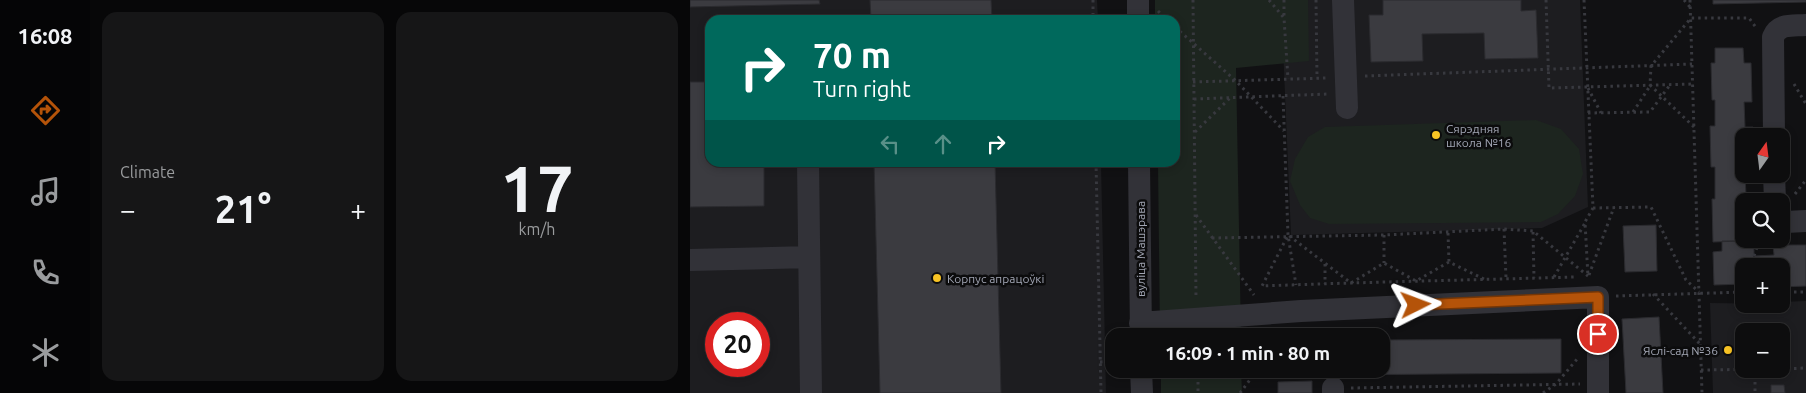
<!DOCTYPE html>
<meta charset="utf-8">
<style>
:root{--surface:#0d0d0e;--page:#161617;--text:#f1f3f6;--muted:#9a9c9e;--line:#2d2d2e;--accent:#b45309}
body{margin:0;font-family:Ubuntu,sans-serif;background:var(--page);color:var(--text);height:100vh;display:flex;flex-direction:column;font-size:19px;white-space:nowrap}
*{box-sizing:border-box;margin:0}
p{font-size:16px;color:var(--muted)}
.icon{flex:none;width:28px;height:28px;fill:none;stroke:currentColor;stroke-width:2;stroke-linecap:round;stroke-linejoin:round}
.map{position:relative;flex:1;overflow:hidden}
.drawer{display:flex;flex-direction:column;gap:12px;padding:12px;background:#070708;width:600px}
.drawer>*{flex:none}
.guide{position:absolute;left:15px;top:15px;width:475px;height:152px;border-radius:15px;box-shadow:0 2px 8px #0003,0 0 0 1px var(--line);background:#00695c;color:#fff;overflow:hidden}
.needle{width:32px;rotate:14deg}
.tools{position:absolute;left:1045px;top:128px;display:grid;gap:10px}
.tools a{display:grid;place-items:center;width:55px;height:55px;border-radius:10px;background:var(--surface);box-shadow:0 2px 8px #0003,0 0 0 1px var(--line);font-size:25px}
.speed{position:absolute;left:15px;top:312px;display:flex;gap:10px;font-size:25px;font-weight:700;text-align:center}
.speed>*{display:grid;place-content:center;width:65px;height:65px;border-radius:50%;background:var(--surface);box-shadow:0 2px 8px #0003,0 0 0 1px var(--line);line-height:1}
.speed .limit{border:8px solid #d22;background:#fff;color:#111}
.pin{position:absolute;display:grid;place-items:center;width:42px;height:42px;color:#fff;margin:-21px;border:2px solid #fff;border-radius:50%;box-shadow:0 1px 5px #0007}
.me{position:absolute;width:55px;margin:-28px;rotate:87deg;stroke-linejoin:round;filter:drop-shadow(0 0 4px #0008)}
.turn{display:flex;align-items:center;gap:18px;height:105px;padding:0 25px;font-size:22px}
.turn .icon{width:65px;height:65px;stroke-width:2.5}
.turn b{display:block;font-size:35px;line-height:42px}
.lanes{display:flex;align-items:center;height:48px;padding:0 25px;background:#0003;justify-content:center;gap:25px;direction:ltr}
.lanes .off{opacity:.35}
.big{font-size:38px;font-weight:700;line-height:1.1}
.drawer .widget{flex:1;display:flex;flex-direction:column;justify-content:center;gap:8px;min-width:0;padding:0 18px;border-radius:15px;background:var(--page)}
.drawer .dial{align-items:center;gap:0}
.dial b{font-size:65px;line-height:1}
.heat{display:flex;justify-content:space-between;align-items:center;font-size:28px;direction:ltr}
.drawer .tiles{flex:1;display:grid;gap:12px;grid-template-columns:repeat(2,1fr)}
.trip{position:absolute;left:415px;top:328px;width:285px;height:50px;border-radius:15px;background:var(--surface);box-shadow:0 2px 8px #0003,0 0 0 1px var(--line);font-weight:700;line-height:50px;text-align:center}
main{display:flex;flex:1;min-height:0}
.tab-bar{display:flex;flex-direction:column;width:90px;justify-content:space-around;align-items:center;background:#050506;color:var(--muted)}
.tab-bar .icon{width:35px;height:35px}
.tab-bar .selected{color:var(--accent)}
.tab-bar b{font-size:22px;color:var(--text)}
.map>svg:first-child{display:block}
.built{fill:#1d1d20;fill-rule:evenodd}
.green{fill:#1d251f}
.building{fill:#3b3b40;stroke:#2b2b2f}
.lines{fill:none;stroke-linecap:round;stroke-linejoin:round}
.path{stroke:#38393f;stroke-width:3;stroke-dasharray:2.5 4;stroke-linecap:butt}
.minor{stroke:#323238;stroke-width:22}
.route-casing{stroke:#753606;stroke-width:12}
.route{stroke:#b45309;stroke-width:9}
.poi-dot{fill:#f8c324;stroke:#0c0c0d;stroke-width:2}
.labels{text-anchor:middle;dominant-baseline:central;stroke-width:5;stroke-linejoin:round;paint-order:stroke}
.poi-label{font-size:12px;fill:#a2a6b4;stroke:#0c0c0d;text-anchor:start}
.street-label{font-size:12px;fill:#a2a6b4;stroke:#0c0c0d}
</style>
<main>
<nav class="tab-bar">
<b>16:08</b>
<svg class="icon selected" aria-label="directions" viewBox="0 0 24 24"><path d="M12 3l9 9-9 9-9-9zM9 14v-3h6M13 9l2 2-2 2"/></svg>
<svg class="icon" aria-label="music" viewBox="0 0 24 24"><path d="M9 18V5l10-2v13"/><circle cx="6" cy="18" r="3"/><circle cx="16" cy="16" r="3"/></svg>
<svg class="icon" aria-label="phone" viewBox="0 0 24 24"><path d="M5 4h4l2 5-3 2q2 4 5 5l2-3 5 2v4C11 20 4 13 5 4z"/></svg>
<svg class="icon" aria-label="climate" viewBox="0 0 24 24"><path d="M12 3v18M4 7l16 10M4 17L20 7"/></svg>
</nav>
<section class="drawer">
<div class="tiles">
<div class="widget"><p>Climate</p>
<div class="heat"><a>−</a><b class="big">21°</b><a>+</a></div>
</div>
<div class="widget dial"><b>17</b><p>km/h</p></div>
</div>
</section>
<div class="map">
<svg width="1116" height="393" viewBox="0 0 1116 393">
<rect width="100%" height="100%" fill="#111113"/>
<!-- built -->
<path class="built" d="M0,0h407l1,20h-388v142l391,1 5,230h-416zM26,324h43v42h-43z
M591,0h299l8,207 -46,21 -251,7z
M1116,301v92h-93l-3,-90 71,1v-2zM1054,331h37v38h-37z"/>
<!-- green -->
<path class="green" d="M465,0h153l1,61 -73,7 5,268h-81l-2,-173 17,-1v-142h-20z
M846,120l25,9 18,20 4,25 -8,22 -17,18 -17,8 -212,2 -19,-6 -10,-13 -10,-24 5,-22 13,-22 17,-10z
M471,369h80l1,24h-81z"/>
<!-- building -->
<path class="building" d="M0,0h129l1,4 -130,3z
M180,0h121l1,20h-121z
M693,0h138v11l15,-1 2,48 -53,1 -1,-26 -62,1 1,27 -52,1 -2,-47h14z
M1023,0h93v2l-93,2z
M1025,48h28l1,15h7l1,39h-8l1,25h8v9h-9v38h1l1,22h-6l1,45 -28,1 -1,-43h3v-32h-4l-1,-41h5v-26h-3l-1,-37h4z
M0,82h20v80h54v44l-74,1z
M184,162h121l6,231h-121z
M966,225l1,46 -32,1 -2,-46z
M1032,241h32v25h-10v18l-30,1 -1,-33 9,-1z
M1083,245h33v41l-25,1v-21h-27v-10l20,-1z
M969,317l4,76h-37l-4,-74z
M871,339v34l-242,2v-6h62v-29z
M622,381v12h-34v-11z
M1081,385h13l1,8h-14z"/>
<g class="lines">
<!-- path -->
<path class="path" d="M403,0v20
M503,0l3,299
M579,0l15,18 4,61
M594,0v17
M626,0l1,78
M856,0l3,88 144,-4
M894,0l9,208 -8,14 3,55
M994,0l6,7
M1000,0l12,393
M468,11l9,9
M485,27l61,54 48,50
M675,76l327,-12
M503,82l134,-4
M1104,84l12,20
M898,88l13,25
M593,96l5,139 8,50
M504,99l134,-5
M943,112l17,-26
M898,113l62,-1 20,-27
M1004,127l-44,-42 1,-19 40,-48h58l8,11
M505,132l35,-34
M406,162l5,231
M1105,194l11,-14
M903,208l58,-1 35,73 13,12
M506,215l58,80
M814,229l2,49
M843,232l1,46
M758,233l1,29
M694,235v28
M522,238l172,-3 120,-6 29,2 55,45
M1064,256l6,-17
M635,264v20
M899,275l25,-68
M864,277l31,-54
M794,279l-35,-17 -33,19 -32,-18 -33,20 -63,-48 -26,51c104,-4 209,-6 313,-9
M1091,292h25
M963,294l47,50
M926,296l128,-4
M410,362l14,-1
M508,369v24
M614,369l14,9
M1065,369v24
M1091,369l25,-1
M1011,370l73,-1
M661,388l229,-4
M550,393l18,-24
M853,393l13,-9 22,-26"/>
<!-- minor -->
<path class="minor" d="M448,0v20
M653,0l4,108
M1084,136l-1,-99c6,-14 19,-11 33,-12
M118,162l3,231
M449,162l2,174
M1084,174l1,27
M1091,219l5,3 20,-1
M0,260l119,-3
M450,323l161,-12 297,-14v96
M451,369l1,24
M643,388v5"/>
</g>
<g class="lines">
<defs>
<path id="route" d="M726,305l182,-8v37"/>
</defs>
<!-- route casing -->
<use href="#route" class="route-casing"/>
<!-- route -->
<use href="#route" class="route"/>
</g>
<!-- markers -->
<g class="poi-dot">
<circle cx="746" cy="135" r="5"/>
<circle cx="247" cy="278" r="5"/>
<circle cx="1038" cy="350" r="5"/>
</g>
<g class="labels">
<!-- poi labels -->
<g class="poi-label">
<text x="756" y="128">Сярэдняя<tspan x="756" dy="14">школа №16</tspan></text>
<text x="257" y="278">Корпус апрацоўкі</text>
<text x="1028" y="350" text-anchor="end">Яслі-сад №36</text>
</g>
<!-- street labels -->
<g class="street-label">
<text transform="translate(450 249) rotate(-90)">вуліца Машэрава</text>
</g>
</g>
</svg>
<div class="tools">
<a><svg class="needle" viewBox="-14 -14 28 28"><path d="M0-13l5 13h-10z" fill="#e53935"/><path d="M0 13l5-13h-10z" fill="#9a9c9e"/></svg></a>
<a><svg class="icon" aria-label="search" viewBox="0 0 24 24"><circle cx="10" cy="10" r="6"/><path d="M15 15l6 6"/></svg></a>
<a>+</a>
<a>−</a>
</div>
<div class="speed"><div class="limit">20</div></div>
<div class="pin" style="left:908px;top:334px;background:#d93025"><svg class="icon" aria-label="arrive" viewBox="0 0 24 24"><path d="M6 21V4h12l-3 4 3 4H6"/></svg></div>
<svg class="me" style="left:726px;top:305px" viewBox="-20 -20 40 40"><path d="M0-17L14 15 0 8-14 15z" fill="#b45309" stroke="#fff" stroke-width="4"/></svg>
<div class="trip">16:09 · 1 min · 80 m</div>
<div class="guide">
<div class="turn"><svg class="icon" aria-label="right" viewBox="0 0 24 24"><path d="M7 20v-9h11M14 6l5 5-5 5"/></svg><div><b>70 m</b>Turn right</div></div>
<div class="lanes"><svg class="icon off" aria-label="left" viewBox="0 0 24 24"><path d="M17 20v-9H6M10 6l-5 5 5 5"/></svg><svg class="icon off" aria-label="ahead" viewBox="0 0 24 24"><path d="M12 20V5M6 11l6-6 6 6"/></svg><svg class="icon" aria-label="right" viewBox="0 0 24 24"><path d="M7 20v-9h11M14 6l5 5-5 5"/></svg></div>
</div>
</div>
</main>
